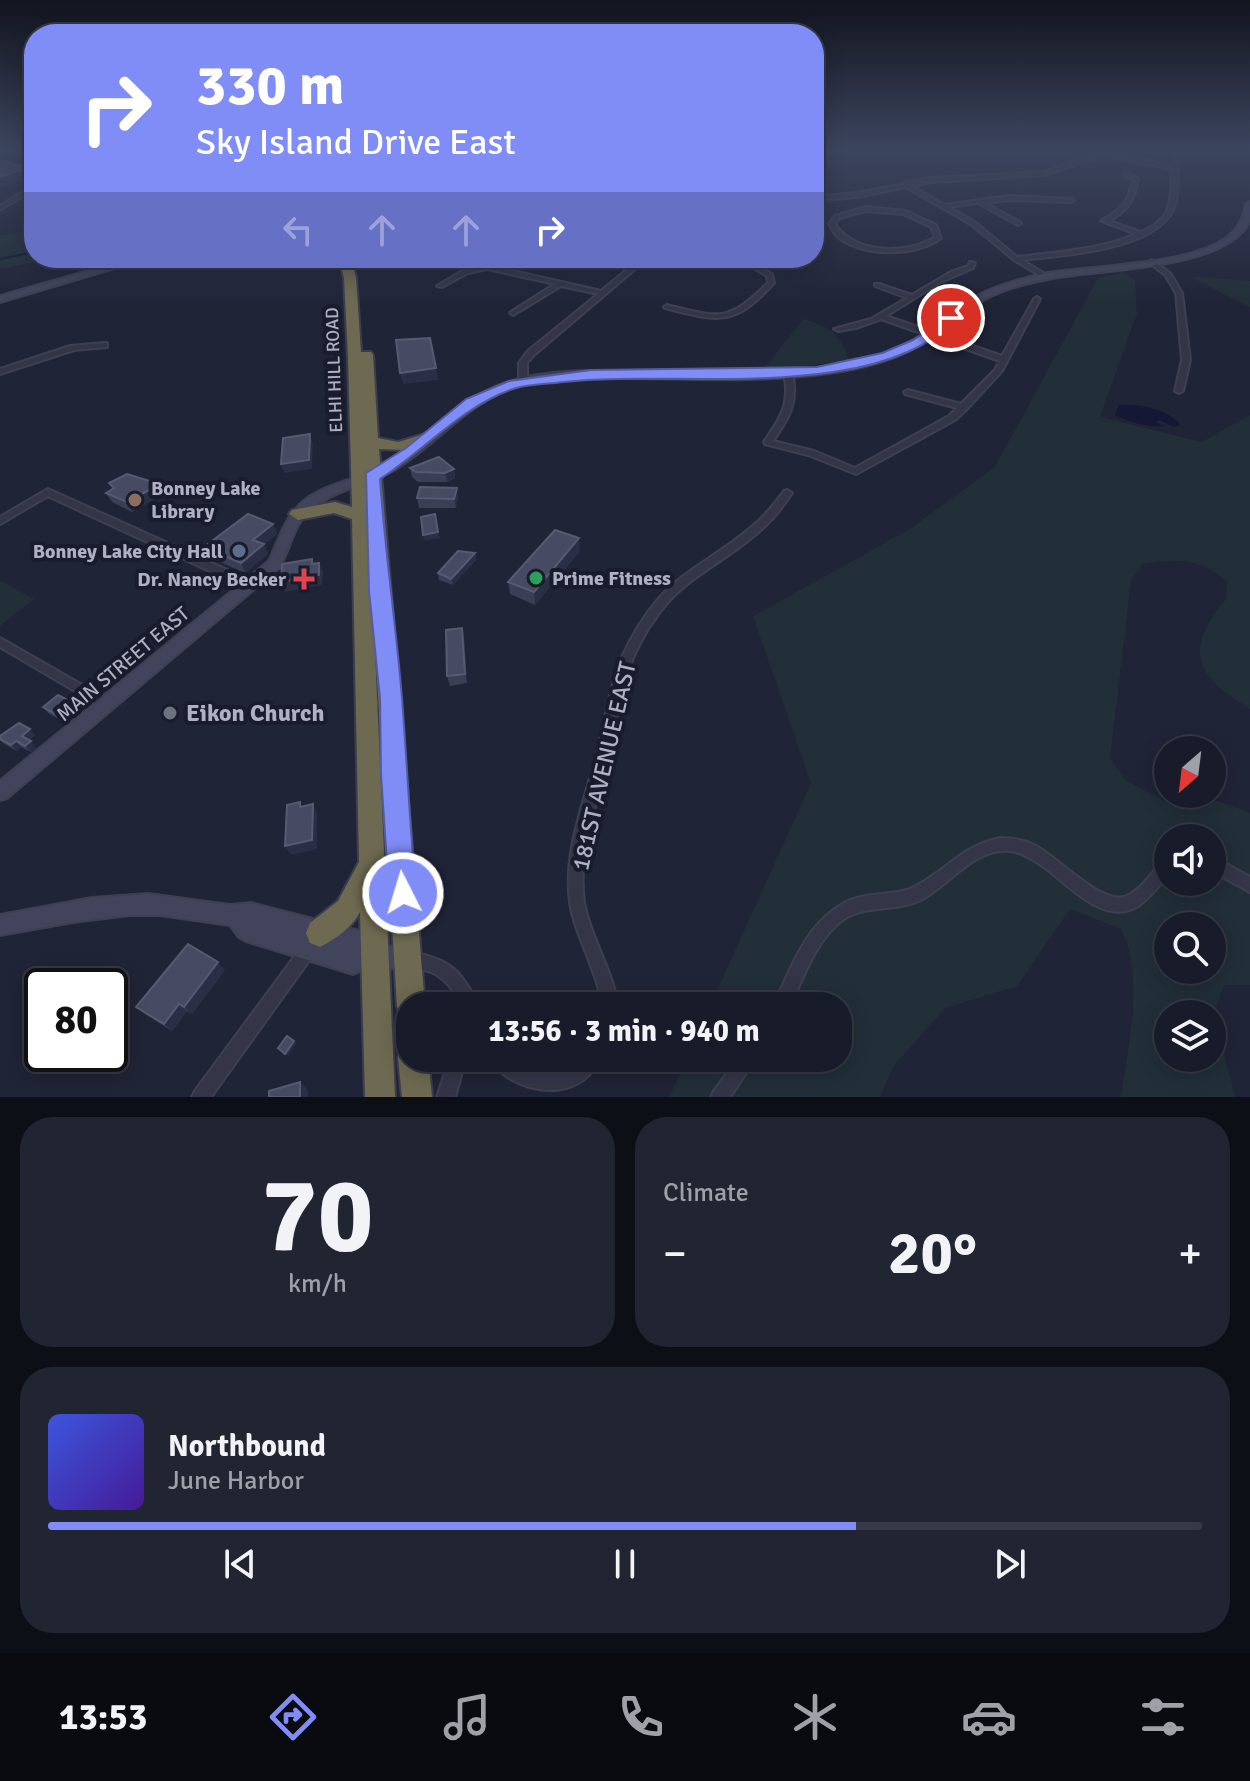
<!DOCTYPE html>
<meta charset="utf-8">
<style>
:root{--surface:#181b29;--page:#212431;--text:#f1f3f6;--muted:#9fa1a8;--line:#363946;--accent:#808df7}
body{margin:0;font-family:Signika,sans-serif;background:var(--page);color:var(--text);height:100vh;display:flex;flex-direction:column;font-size:30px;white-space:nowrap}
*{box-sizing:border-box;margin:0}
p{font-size:26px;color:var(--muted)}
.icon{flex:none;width:44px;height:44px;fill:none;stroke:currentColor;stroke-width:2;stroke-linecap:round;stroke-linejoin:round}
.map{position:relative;height:1097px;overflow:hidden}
.drawer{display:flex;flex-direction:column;gap:20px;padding:20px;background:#0d0f17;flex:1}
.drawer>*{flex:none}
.top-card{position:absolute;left:24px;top:24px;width:800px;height:244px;border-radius:32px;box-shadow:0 4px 20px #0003,0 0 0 2px var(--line);background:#808df7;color:#fff;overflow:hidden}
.needle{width:52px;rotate:208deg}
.fabs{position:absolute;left:1154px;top:736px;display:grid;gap:16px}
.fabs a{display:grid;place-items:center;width:72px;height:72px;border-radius:50%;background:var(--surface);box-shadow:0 4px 20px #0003,0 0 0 2px var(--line);font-size:40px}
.speed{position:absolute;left:24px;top:968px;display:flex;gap:16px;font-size:40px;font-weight:700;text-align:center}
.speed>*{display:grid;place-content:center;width:104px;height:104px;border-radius:50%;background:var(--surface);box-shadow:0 4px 20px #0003,0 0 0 2px var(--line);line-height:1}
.speed .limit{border:4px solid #111;border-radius:12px;background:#fff;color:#111}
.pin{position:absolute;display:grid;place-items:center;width:68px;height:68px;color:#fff;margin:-34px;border:4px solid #fff;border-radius:50%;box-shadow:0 2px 8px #0007}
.me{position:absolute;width:88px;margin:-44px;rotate:355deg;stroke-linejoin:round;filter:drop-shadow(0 0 6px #0008)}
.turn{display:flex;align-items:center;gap:28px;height:168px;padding:0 40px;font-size:36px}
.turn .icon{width:104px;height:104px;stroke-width:2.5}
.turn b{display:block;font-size:56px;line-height:68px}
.lanes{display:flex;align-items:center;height:76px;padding:0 40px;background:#0003;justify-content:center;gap:40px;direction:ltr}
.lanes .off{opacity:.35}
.big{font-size:60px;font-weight:700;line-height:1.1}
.drawer .widget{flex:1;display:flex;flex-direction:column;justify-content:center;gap:12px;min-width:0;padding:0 28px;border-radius:32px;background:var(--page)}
.drawer .dial{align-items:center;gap:0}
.dial b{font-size:104px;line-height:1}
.song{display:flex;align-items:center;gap:24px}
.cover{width:96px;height:96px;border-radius:12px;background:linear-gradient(135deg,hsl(230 70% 55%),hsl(260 70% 35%))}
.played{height:8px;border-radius:4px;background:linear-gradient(90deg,var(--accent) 70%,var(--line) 70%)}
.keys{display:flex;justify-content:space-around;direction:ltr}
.heat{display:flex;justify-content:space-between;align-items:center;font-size:44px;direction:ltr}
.drawer .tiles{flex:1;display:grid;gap:20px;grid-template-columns:1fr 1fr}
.widget:last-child{grid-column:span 2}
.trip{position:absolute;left:396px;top:992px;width:456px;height:80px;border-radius:32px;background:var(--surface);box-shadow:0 4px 20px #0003,0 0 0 2px var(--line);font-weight:700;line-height:80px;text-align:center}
.dock{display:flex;height:128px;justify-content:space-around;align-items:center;background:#0a0b10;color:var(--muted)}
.dock .icon{width:56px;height:56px}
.dock .active{color:var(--accent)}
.dock b{font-size:36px;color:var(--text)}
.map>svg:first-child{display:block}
.green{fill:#222f38;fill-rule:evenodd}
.water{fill:#141834}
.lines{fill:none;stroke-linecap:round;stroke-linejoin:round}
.stream{stroke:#141834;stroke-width:2}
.street-casing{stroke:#3d4051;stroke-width:4}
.secondary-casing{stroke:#3d4051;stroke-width:4}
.highway-casing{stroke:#3b3e4f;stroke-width:4}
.street{fill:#343648;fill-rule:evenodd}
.secondary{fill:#42445b;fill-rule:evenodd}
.highway{fill:#6e6a51;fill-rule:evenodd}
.wall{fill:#3b3f56}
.shaded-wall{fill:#2b2f45}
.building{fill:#474b62;stroke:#575b71;stroke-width:2}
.route{fill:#808df7;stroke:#535ca1;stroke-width:2}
.education-dot{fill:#8d6e63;stroke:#191c2c;stroke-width:3}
.service-dot{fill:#5c6f8a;stroke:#191c2c;stroke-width:3}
.leisure-dot{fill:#2e9e5b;stroke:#191c2c;stroke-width:3}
.health-dot{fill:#e0444e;stroke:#191c2c;stroke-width:3}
.worship-dot{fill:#6b7280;stroke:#191c2c;stroke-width:3}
.labels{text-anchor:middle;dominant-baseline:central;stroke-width:8;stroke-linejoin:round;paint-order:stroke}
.far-street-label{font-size:18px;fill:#aeb0c4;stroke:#191c2c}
.poi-label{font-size:20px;font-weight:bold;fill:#aeb0c4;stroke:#191c2c;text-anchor:start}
.street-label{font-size:20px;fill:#aeb0c4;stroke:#191c2c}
.near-poi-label{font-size:24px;font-weight:bold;fill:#aeb0c4;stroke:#191c2c;text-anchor:start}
.near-street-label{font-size:24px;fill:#aeb0c4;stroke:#191c2c}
</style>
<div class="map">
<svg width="1250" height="1097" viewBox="0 0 1250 1097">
<rect width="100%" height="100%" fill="#202437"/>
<!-- green -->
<path class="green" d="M34,231v27h23l-57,11v-34z
M1123,272l12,8 2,33 -37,104 102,25 48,-27v294c-56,-34 -67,-58 -23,-111v-16c-24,-24 -53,-24 -85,-18l-11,16 -21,178 15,22 39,21c30,-10 57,0 86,12v172h-26l-10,27 21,85h-114c7,-49 24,-122 0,-168l-51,-20 -53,77 -72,22 -52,59 -13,30h-211l18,-39h151v-52h-128l101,-223 -58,-167 157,-87 85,-62 103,-189zM1168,838h44v44h-44zM1168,926h44v44h-44zM1168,1014h44v44h-44z
M1189,276l61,5v26z
M803,319c27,7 37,15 46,42l-86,9z
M2,581l32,18 -34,27v-44z"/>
<!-- water -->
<path class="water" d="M1119,405c18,-2 51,4 61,20l-6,2 -14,-7 -4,2 8,4c-16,2 -35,-4 -49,-11z"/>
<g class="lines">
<!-- stream -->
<path class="stream" d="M0,259l34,-7"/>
<defs>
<path id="street" d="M1110,150h8l-7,3 61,13 5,-16h5c-10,18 0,36 -7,55 -16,46 -111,50 -153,55l26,16 1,1 -3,2 -32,-19 -42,-35 -66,-38 -49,10 -43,4v-4l43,-4 46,-9 2,-2 27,-4 112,-6zM1105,155l66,14c0,31 3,49 -30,63l-32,-11c18,-10 26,-21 29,-42l-10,-6h-4v2l8,5c-3,24 -12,29 -31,41l35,13c-37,16 -79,18 -119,23l-41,-34 -27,-16 29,-4 40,22 3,-2 -1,-1 -35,-19 24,-3 62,2 3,-2 -1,-1 -64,-3 -65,9 -32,-19 20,-4 112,-7z
M34,185v4l-34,21v-4z
M866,207l40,4 30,14 5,13c-24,19 -82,20 -105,-3 -3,-3 -4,-7 -7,-11l6,-8zM866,211l37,3 28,13 4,10c-28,18 -80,17 -100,-13l4,-6z
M641,258h7l-114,97 -7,8v19l-4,2 -4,-2v-19l9,-12 70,-57 -37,-8 -48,29 -3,-2 1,-1 44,-28 -68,-15 -19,4 -26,14 -5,-1 27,-16 23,-5 114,26z
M710,258c22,0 43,5 62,16l2,9c-40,44 -55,39 -109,25l-1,-1 3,-2c53,13 60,18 101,-22l-1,-7 -13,-8z
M1152,260l18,13 12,20 8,67 -7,31 -4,2 -4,-2 7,-31 -6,-67 -11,-18 -15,-12v-2z
M970,262l5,1 -2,5 -34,15 -53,33 116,40 32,-57 3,-2 3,2 -38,72 -35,38 -12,11 -99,54 -48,-19 -43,-11 -1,-2c16,-23 27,-39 20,-68l4,-2 4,2c7,28 -3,44 -19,67l41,10 41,17 94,-52 8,-8 -52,-14 -1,-2 4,-2 53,14 34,-34 5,-9 -119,-42 -25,9 -18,3 -4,-2 37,-10 36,-21 -32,-12v-2h4l33,11 39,-23 17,-6z
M104,343h3v4l-33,3 -74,24v-5l70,-23z
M48,489l206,93 1,3 -1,3h-8l-198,-92 -48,28v-7z
M787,490l5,3c-8,12 -16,23 -27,33 -29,29 -68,45 -96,75 -15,17 -27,36 -36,57 -12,30 -15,63 -23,95 -12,48 -33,98 -26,149 6,35 28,66 34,104h-16c-5,-38 -27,-69 -32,-104 -7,-51 15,-101 27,-149 8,-31 12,-64 24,-94 10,-22 23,-44 39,-62 28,-30 66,-46 96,-74 11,-9 19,-20 28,-32z
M0,638l110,63 2,3 -2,3 -4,2 -4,-2 -102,-60z
M1000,838c13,0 25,2 36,8 23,12 67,61 91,50 15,-7 26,-25 36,-36l5,-2v17c-9,11 -18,23 -30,31 -32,20 -66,-17 -90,-36 -11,-8 -23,-17 -38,-19 -37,-3 -59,33 -89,49 -26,13 -58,3 -81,22 -26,22 -36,55 -50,84h-16c17,-40 37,-94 83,-108 19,-6 41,-2 59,-12 32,-17 46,-40 84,-48z
M1212,856l38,21v15l-38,-21z
M308,942l5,3 3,5 -3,5 -102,142h-19l3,-6 108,-146z
M410,952c38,6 53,19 68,54h-16c-7,-14 -16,-28 -31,-34 -9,-3 -18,-3 -26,-7l-3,-5 3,-5z
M450,1058h16l-11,39h-18z
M489,1058h21l16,11 20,5 12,-1 7,-2 16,-13h19c-16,39 -63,39 -94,18 -7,-5 -14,-10 -17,-18z
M738,1058h18l-26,39h-19l3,-6z"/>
<path id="secondary" d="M850,150l-3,2 -33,3v-4z
M1250,202c0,8 0,16 -3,23 -26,45 -151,44 -199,54 -22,4 -44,10 -63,20 -24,14 -45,35 -69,48 -27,15 -57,22 -87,26 -64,9 -128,6 -193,5 -41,0 -86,-3 -126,11 -47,17 -76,58 -118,82 -28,16 -63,19 -86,43 -13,14 -17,37 -27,54l-272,230 -7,2v-19l269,-220c8,-16 13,-35 24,-49 23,-30 66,-30 96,-49 37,-24 66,-59 108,-77 48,-19 105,-15 156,-14 64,1 129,3 193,-8 26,-5 51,-13 73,-27 21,-13 39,-30 60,-42 21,-11 45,-17 69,-22 46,-8 155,-7 186,-42 7,-7 10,-17 12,-27z
M134,258h14l-148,44v-6z
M148,894l82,11 21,-2 108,28 20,13 37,8 3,8 -3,8 -8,3 -34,-6 -21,9 -107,-33 -7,-4 -9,-12 -70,-10h-31l-56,7 -73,13v-20l92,-17z"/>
<path id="highway" d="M339,258h12l5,20 5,74h10l2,3 5,83 20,4 30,-9 8,5 -31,12 -26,-1 46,557h-15v14l-9,-4 -4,-10 -23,-376 21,467h-30l-5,-185c-7,14 -25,28 -40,35l-10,-4 -4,-10 4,-10 28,-22 21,-39 -7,-343 -18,-6 -36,7 -9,-6 3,-4 43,-8 17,5 -4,-150 -4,-79z
M410,1044v14h18l4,39h-30l-4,-39 4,-11z"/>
</defs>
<!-- street casing -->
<use href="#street" class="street-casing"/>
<!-- secondary casing -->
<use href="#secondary" class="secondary-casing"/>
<!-- highway casing -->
<use href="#highway" class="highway-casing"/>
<!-- street -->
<use href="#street" class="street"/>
<!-- secondary -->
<use href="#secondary" class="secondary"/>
<!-- highway -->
<use href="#highway" class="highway"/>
</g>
<!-- wall -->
<path class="wall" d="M410,468l44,1 1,9 -8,4h-29l-6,-5z
M153,482l7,14 -28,16 -20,-10 -6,-9 7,-4 -4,-6z
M458,497l-2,11h-37l-2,-10z
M273,524l4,10 -13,10 4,10 -23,19 -36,-16 -5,-10z
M580,551l-45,54 -25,-11 -2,-12z
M475,553l1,7 -23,25 -14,-5 -1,-7z
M462,628l2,9 3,46 -17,3 -3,-10z
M43,707l35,2 -16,12 -14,-8z
M30,729l5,6 -6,5 7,8 -5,4 -10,-5 -4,4 -13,-7 -4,-4v-4z
M225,970l-33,44 -5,-3 -15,20 -27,-17 -9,-7z"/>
<!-- shaded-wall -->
<path class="shaded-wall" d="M28,168l5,9 -33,11v-11z
M436,368l2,12 -35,4 -3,-11z
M310,434l3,10 -1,25 -28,4 -3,-9z
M454,469l1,9 -8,4 -2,-9z
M153,482l7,14 -28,16 -5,-10z
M457,488l1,9 -2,11 -2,-9z
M273,524l4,10 -20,15 -4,-9z
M438,532l2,6 -15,3 -2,-6z
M579,538l1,13 -45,54 -1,-13z
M264,544l4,10 -23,19 -4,-10z
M475,553l1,7 -23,25 -2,-6z
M319,563l4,9 -1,13 -37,7 -4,-10z
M462,628l2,9 3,46 -2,-9z
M73,703l5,6 -16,12 -5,-6z
M30,729l5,6 -8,7 -5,-6z
M16,741l5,6 -4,4 -6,-6z
M31,741l5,7 -5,4 -6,-6z
M313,804l4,9v36l-26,6 -6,-9z
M218,962l7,8 -33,44 -8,-7z
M179,1004l8,7 -15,20 -8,-7z
M294,1041l2,3 -8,12 -3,-2z
M300,1082l8,8v7h-8z"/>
<!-- building -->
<path class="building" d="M0,160l28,8 -28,9z
M430,338l6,30 -36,5 -4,-33z
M310,434l-1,26 -28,4 2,-26z
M439,457l15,12 -9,4 -29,-1 -6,-4z
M127,474l26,8 -3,2 5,3 -28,15 -21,-9 8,-5 -5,-5z
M420,487l37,1 -3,11 -37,-1z
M248,514l25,10 -20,16 11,4 -23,19 -37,-16z
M435,514l3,18 -15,3 -2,-18z
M555,530l24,8 -45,54 -26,-10z
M458,551l17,2 -24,26 -13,-6z
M312,559v5l7,-1v12l-38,7 1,-18z
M462,628l3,46 -18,2 -1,-46z
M58,695l15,8 -16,12 -14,-8z
M19,723l11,6 -8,7 9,5 -6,5 -9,-5 -5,4 -11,-6v-3z
M300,802v5l13,-3 -1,36 -27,6 2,-41z
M188,944l30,18 -34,45 -5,-3 -15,20 -28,-17z
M287,1036l7,5 -9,13 -7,-6z
M300,1082v15h-31v-6z"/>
<!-- sky -->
<linearGradient id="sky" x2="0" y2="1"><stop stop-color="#12141e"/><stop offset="0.49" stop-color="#3c455e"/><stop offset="1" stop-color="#3c455e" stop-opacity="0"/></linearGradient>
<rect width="1250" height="304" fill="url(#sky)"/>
<!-- route -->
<path class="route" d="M947,316l11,2c-83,87 -282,51 -394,64 -15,2 -33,2 -48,6 -52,16 -91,62 -136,91 5,73 16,146 22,219 5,65 8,130 14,195l-4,9 -9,4 -10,-4 -4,-9 -8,-119 -1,-76 -11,-107 -3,-118 40,-25 60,-49 43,-18 82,-11 226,-3 65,-14 31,-13z"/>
<!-- markers -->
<circle class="education-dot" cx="135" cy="500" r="8"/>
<circle class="service-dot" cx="239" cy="551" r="8"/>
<circle class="leisure-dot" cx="536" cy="578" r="8"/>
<path class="health-dot" d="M300 567h8v8h8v8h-8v8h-8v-8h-8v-8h8z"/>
<circle class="worship-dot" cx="170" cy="713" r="8"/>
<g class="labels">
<!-- far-street labels -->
<g class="far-street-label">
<text transform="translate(334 370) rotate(-92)">ELHI HILL ROAD</text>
</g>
<!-- poi labels -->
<g class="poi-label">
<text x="151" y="488">Bonney Lake<tspan x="151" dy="23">Library</tspan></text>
<text x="223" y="551" text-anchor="end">Bonney Lake City Hall</text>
<text x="552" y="578">Prime Fitness</text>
<text x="286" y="579" text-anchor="end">Dr. Nancy Becker</text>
</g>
<!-- street labels -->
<g class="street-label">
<text transform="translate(123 664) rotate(-40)">MAIN STREET EAST</text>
</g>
<!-- near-poi labels -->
<g class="near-poi-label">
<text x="186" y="713">Eikon Church</text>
</g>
<!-- near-street labels -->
<g class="near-street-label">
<text transform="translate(604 766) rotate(-77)">181ST AVENUE EAST</text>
</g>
</g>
</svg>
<div class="fabs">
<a><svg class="needle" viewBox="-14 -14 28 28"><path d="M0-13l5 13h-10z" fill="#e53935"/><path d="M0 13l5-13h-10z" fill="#9fa1a8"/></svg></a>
<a><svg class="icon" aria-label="sound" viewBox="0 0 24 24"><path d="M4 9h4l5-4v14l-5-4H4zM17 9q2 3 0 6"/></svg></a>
<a><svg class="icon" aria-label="search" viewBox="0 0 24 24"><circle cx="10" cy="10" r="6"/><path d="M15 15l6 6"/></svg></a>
<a><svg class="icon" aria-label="layers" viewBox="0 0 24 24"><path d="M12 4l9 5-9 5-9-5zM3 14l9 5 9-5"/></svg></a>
</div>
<div class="speed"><div class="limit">80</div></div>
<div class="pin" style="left:951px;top:318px;background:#d93025"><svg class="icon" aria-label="arrive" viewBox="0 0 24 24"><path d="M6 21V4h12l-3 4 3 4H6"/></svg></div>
<svg class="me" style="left:403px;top:893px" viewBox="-20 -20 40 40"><circle r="17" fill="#808df7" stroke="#fff" stroke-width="3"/><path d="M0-11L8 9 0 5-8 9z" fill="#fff"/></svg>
<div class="trip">13:56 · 3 min · 940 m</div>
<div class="top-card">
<div class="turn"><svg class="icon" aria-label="right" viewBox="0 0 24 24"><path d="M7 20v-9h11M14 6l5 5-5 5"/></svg><div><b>330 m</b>Sky Island Drive East</div></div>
<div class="lanes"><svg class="icon off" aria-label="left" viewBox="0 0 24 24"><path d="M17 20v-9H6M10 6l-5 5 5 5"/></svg><svg class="icon off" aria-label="ahead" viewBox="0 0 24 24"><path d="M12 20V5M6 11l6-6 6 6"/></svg><svg class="icon off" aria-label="ahead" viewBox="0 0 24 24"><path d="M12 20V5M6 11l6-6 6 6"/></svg><svg class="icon" aria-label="right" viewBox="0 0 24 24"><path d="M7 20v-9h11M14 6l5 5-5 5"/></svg></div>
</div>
</div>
<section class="drawer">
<div class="tiles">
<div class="widget dial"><b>70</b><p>km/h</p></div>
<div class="widget"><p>Climate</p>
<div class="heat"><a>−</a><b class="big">20°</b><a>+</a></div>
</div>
<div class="widget">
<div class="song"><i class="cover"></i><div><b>Northbound</b><p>June Harbor</p></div></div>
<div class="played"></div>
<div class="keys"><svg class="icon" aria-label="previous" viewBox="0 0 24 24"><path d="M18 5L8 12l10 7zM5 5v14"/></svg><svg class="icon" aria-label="pause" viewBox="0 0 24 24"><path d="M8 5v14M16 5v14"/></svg><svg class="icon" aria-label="next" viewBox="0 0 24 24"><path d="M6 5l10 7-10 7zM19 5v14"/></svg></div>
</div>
</div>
</section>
<nav class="dock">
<b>13:53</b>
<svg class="icon active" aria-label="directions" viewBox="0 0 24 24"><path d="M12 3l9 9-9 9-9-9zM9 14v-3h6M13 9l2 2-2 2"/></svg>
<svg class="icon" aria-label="music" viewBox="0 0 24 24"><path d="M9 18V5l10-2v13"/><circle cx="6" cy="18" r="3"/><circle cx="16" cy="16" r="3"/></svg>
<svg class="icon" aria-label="phone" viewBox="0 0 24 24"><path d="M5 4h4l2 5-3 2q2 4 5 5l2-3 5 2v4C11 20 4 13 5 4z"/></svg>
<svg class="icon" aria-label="climate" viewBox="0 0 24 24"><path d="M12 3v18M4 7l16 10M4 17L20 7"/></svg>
<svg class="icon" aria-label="car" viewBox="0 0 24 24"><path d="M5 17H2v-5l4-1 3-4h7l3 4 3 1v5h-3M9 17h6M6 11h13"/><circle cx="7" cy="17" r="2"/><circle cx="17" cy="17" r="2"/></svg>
<svg class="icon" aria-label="filters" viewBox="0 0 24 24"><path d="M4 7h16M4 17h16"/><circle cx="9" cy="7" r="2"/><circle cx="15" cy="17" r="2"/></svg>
</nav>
